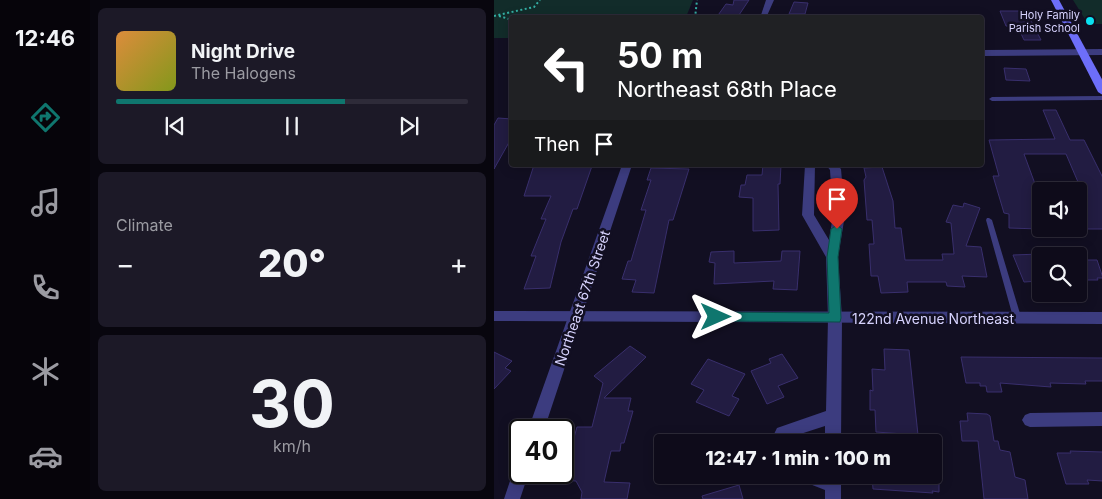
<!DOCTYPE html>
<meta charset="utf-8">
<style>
:root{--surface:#0e0b1a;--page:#1c1927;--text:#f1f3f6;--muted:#9b9ba2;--line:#2e2b39;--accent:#0f766e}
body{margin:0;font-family:Inter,sans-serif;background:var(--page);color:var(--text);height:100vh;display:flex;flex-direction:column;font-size:19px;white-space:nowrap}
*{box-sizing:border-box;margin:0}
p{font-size:16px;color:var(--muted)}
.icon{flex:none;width:28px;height:28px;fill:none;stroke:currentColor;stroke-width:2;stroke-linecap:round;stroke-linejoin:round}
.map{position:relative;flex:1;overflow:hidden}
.sheet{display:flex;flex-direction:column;gap:8px;padding:8px;background:#08060e;width:404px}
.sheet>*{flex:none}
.hud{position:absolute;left:15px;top:15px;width:475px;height:152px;border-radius:5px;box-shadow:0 2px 12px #0003,0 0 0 1px var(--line);background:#202124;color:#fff;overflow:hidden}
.controls{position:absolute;left:538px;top:182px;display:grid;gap:10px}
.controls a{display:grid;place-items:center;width:55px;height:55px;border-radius:5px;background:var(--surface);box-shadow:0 2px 12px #0003,0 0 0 1px var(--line);font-size:25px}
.speed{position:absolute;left:15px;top:419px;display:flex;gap:10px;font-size:25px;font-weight:700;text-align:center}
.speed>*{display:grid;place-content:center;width:65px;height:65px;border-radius:50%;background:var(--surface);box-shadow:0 2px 12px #0003,0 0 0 1px var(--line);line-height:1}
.speed .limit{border:2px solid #111;border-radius:8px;background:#fff;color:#111}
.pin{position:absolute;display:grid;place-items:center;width:42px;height:42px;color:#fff;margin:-51px -21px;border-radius:50% 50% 50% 0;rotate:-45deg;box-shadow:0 0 5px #0007}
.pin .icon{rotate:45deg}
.me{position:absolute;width:55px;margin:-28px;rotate:90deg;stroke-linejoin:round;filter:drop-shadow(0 0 4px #0008)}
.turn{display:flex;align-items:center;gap:18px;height:105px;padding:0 25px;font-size:22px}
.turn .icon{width:65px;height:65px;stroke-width:2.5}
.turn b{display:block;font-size:35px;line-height:42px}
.then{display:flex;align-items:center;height:48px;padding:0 25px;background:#0003;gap:10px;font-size:19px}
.big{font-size:38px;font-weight:800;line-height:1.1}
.sheet .tile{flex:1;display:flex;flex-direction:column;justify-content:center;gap:8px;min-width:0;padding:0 18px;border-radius:8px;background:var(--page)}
.sheet .dial{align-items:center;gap:0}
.dial b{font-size:65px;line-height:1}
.song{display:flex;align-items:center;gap:15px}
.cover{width:60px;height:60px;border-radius:8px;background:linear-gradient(135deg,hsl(30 70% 55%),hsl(70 70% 35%))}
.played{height:5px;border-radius:2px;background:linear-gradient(90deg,var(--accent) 65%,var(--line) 65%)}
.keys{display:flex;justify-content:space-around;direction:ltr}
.heat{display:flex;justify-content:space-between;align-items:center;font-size:28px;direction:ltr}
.trip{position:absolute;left:160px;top:434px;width:288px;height:50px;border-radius:5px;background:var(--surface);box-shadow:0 2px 12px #0003,0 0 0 1px var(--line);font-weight:800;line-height:50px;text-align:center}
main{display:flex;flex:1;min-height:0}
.tab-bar{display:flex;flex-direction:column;width:90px;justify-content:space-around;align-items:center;background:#06040a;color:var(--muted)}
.tab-bar .icon{width:35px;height:35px}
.tab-bar .selected{color:var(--accent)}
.tab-bar b{font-size:22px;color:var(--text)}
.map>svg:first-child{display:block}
.green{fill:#122c2a}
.building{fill:#221c42;stroke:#392f6d}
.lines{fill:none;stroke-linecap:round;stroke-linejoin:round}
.path{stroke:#34afa4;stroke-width:2;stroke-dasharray:2 2.5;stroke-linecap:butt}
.service{fill:#3c3c7f;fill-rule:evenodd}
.minor{fill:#3c3c7f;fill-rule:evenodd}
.tertiary{fill:#3c3c7f;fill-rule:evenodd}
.secondary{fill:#6d6ef9;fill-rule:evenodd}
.route{fill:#0f766e;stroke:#0a4d48}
.poi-dot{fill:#0ae1f1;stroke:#120f22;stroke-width:2}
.labels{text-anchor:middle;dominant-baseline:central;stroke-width:5;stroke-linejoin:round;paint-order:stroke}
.far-poi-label{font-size:11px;fill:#d6d2fd;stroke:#120f22;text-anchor:end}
.street-label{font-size:14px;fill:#d6d2fd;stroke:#120f22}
</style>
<main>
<nav class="tab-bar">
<b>12:46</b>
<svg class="icon selected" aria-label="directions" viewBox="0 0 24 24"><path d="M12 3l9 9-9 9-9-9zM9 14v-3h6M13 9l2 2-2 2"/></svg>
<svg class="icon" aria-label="music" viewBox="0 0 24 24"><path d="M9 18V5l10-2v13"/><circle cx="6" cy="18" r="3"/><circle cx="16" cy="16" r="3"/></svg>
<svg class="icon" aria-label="phone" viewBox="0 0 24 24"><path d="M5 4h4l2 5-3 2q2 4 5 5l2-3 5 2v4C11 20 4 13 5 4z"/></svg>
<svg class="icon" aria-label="climate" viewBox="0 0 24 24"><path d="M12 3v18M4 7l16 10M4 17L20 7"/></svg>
<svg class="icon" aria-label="car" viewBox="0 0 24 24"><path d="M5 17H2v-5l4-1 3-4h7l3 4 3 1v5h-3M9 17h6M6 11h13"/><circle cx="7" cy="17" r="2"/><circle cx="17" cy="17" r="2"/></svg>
</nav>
<section class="sheet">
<div class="tile">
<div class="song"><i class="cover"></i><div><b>Night Drive</b><p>The Halogens</p></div></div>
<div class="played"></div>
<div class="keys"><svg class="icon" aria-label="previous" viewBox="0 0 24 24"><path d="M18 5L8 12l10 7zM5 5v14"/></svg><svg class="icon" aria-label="pause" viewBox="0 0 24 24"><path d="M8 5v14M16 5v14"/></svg><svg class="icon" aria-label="next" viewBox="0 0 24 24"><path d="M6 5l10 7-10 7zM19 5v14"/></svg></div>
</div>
<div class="tile"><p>Climate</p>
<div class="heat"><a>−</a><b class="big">20°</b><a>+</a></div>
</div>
<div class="tile dial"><b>30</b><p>km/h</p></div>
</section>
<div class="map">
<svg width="609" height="499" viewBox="0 0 609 499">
<rect width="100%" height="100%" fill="#120f22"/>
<!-- green -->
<path class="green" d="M0,0h199l-7,17 -174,1 -1,20h-17z
M579,0h29v24h-14z"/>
<!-- building -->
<path class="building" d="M240,0h15l-12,18h-21l10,-14 7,1z
M300,2l14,1 -3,11h-16z
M506,11h26l15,29h-17l-6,-13 -12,-1z
M510,68l22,1 4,12 -24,-1z
M549,110h13l14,30h14l19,38v51h-25v-47l-12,-28h-42l14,38h-2l4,11v26l-31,-1v-14l-5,-1 -11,-37h6l-10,-36 66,-1z
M4,118l14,1v18l-18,32v-44z
M40,165l58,1 -15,43h-4l-12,33 -11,46 -26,1 12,-33h-5l15,-37h-5l10,-23h-27z
M269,165h18l-1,19h-2l1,46 -26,1v-33l-14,-1 2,-12h4l2,-10h15z
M388,167l11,34 2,27h6l4,32h38l-1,-6h12l-3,-31 -5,-1 7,-17 10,2 1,-4 16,5 -14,38 15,1 6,30 -25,-1 3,11 -18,-1 -1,-4h-39l1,10 -27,1 -3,-17h-7l-2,-32h5l-2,-24h-5l-3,-40 2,-3 -2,-9z
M157,168l38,1 -16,51h-4l-15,73 -22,-1 4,-12 -14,-1 6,-18h3l15,-51h-5l10,-30h-4z
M240,251v12l47,-2 1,-10h18l-3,39 -24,-1 1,-8 -60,3 1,-21 -6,-1 2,-10z
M546,254v27l-16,1 -11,-27z
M584,260h19l6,18h-6l1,2h-20z
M136,346l16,11 -42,41h27l-3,13h5l-9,32h-3l-1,8h-9l-7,31 26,1 -3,16h-46l1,-7 -6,-11 -14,-1 15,-53h15l11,-44 -9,-7z
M390,349l25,1 9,85 -42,-3 -1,-22h-5v-20l3,1 -1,-22 13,1z
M0,352l18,9 -7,7 6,3 -17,18z
M288,354l16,24 -20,8 6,11 -17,7 -16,-33 20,-8 -2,-4z
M467,357l142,1v23h-18l1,3 -36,-1 1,4 -51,-4 2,9h-15l-1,-6h-6v-3h-14z
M214,359l37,15 -13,22 7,3 -10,17 -33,-14 8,-12 -13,-6z
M473,413l20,1 3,2 4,25h4l2,9 10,2 5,25 10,3 3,19h-44l-6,-58h-16l-2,-20h8z
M576,451l33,1v29l-16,-1 2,4h-23l-9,-31h14z
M378,475h67v17l-7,-1 1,2 -60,-4z
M245,485l4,14h-40l-1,-3z"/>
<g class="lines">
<!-- path -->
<path class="path" d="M0,16l40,-9 6,-7
M5,16l13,4
M201,18l2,-18"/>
<!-- service -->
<path class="service" d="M609,96v4l-111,1 -3,-2 3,-2z
M493,218h2l3,2 29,97 -1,2 -3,1 -3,-1 -1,-2 -27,-97z"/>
<!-- minor -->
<path class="minor" d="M272,0h8l-8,18h-6z
M609,49v6l-121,1v-6z
M128,165h10l-88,265h-16z
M311,165h10l-1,50 15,25 4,-25 -3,-45 -4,-5h11l4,4 4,46 -7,42 4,61 -1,124h-16v-16l-37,12 -2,4h-16l7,-14 49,-17 2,-93 -2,-61 -24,-42z
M609,412v14l-73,1 -5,-2 -3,-5 3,-5 5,-2z
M26,464v8h9l-9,27h-16l11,-33z
M306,475h41v24h-16v-9l-23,-9z"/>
<!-- tertiary -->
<path class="tertiary" d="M0,311l609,1v12l-609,-3z"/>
<!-- secondary -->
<path class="secondary" d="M557,0h8l44,81v14l-5,-3z"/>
</g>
<!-- route -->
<path class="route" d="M343,225l5,4 -4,28 3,61 -1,4 -129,-1 -2,-4 7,-5 113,1 -2,-56 4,-28z"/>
<!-- markers -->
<circle class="poi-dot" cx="596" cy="21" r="5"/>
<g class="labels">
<!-- far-poi labels -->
<g class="far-poi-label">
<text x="586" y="15">Holy Family<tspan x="586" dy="13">Parish School</tspan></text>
</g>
<!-- street labels -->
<g class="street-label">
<text transform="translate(88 298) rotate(-71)">Northeast 67th Street</text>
<text x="439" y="318">122nd Avenue Northeast</text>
</g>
</g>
</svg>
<div class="controls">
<a><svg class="icon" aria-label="sound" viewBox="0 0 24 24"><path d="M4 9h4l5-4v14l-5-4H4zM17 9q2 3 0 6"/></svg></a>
<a><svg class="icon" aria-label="search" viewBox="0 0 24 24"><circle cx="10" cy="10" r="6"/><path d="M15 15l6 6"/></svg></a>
</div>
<div class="speed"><div class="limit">40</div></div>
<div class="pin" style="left:343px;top:229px;background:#d93025"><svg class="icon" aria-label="arrive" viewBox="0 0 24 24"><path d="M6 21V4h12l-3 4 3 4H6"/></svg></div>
<svg class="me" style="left:222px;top:317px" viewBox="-20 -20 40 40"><path d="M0-17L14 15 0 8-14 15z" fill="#0f766e" stroke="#fff" stroke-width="4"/></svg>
<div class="trip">12:47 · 1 min · 100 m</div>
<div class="hud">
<div class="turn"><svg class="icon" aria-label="left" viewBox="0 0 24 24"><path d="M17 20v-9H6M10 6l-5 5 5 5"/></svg><div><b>50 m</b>Northeast 68th Place</div></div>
<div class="then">Then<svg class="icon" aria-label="arrive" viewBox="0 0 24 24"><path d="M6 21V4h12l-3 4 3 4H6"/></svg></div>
</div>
</div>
</main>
